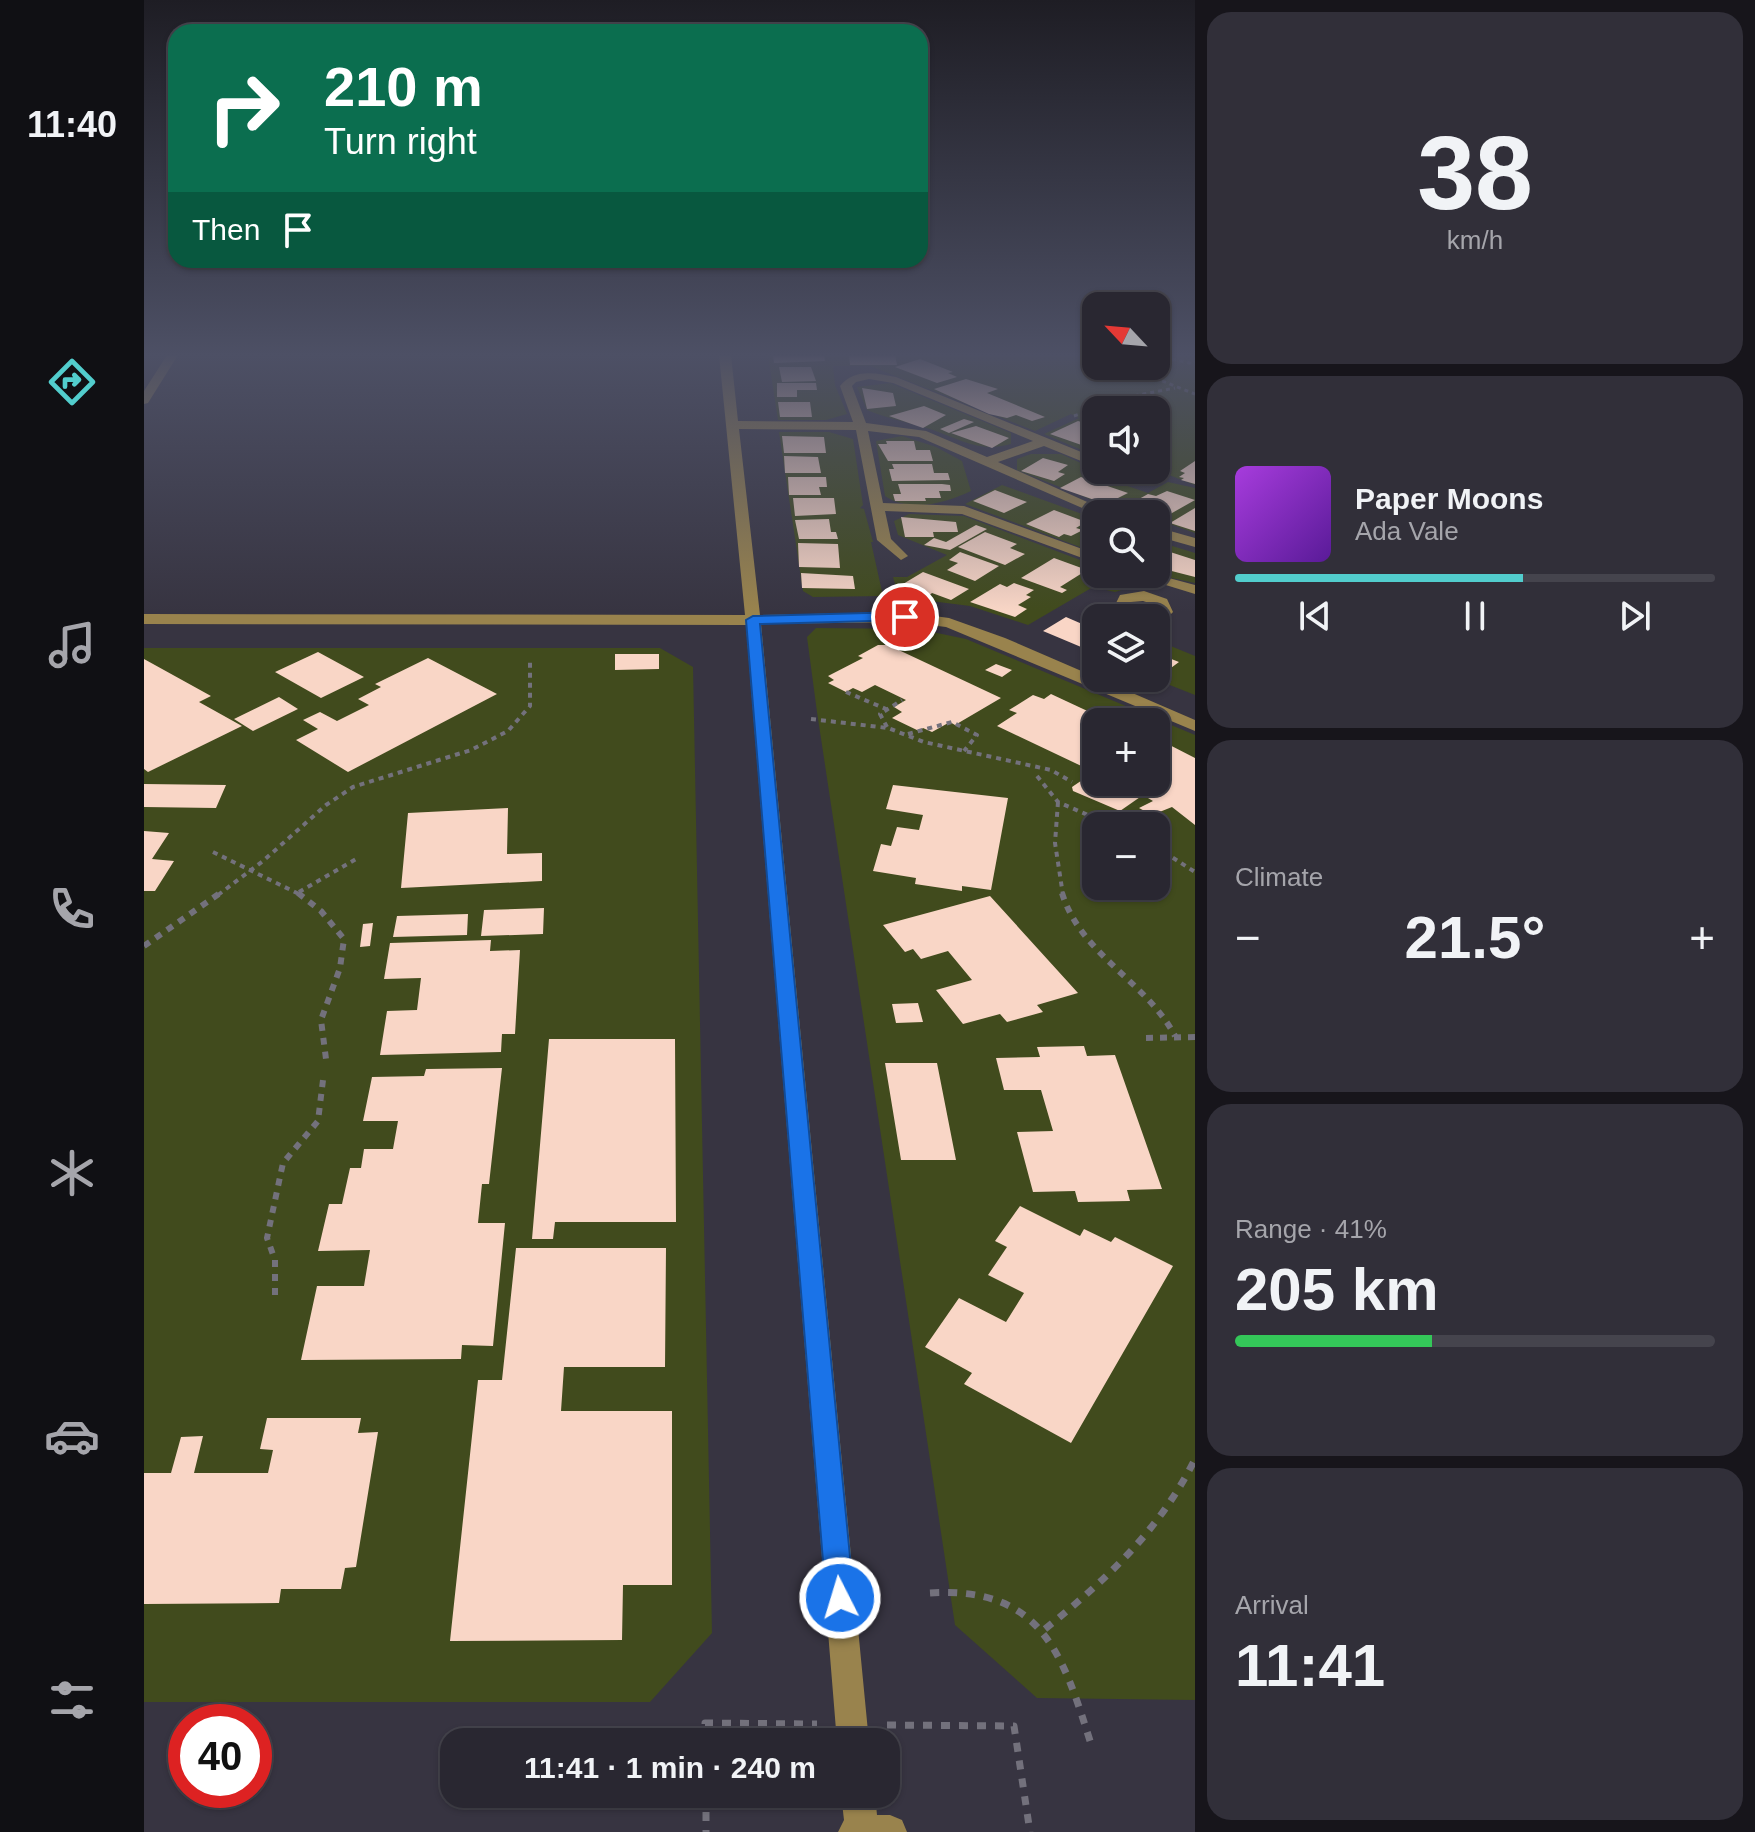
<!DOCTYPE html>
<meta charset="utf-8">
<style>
:root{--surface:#292731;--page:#312f39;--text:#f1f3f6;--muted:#a5a5ab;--line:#45444d;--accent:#52cdcd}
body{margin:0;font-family:Helvetica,sans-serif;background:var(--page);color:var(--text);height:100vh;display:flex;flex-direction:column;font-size:30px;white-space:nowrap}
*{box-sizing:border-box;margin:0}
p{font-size:26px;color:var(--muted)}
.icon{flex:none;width:44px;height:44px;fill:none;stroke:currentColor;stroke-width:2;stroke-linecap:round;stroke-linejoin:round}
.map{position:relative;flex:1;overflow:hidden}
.panel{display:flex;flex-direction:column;gap:12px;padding:12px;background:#17151b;width:560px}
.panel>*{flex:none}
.guide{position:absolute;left:24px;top:24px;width:760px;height:244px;border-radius:24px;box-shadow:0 2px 6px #0004,0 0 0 2px var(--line);background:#0b6e4f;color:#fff;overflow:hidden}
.needle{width:52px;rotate:296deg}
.controls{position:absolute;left:938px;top:292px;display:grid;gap:16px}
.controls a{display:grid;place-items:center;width:88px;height:88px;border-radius:16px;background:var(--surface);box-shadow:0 2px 6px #0004,0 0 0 2px var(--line);font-size:40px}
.speed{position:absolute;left:24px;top:1704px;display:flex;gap:16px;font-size:40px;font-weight:700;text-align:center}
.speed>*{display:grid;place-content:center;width:104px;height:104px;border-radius:50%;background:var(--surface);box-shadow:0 2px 6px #0004,0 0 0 2px var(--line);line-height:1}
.speed .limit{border:12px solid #d22;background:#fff;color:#111}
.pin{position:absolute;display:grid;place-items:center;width:68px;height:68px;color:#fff;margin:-34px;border:4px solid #fff;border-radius:50%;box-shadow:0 2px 8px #0007}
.me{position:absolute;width:88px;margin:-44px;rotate:355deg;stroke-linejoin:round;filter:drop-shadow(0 0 6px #0008)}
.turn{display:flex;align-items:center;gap:28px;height:168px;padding:0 24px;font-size:36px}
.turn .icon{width:104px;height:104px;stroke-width:2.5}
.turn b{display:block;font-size:56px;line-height:68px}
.then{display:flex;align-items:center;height:76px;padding:0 24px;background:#0003;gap:16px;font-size:30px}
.big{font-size:60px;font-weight:700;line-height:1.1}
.panel .card{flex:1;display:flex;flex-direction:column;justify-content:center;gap:12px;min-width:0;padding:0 28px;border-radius:24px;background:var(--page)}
.panel .dial{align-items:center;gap:0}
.dial b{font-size:104px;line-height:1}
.song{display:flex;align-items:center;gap:24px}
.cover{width:96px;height:96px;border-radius:12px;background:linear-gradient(135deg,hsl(280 70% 55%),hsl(270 70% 35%))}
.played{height:8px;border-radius:4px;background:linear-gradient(90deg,var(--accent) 60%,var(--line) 60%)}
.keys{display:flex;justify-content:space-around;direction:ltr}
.heat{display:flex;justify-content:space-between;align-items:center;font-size:44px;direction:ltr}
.charge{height:12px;border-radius:6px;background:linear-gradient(90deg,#34c759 41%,var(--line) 0)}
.trip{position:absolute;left:296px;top:1728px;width:460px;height:80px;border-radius:24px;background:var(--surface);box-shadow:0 2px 6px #0004,0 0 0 2px var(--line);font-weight:700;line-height:80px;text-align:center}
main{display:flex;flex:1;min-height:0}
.tab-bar{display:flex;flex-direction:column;width:144px;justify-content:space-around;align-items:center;background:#101014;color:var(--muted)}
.tab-bar .icon{width:56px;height:56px}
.tab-bar .on{color:var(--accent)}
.tab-bar b{font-size:36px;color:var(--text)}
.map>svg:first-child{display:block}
.green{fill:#414b1d;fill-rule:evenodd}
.building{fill:#f9d6c6}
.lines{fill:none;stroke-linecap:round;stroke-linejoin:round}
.path-far3{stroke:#73717c;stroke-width:3;stroke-dasharray:4 4;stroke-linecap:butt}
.path-far2{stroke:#73717c;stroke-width:4;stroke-dasharray:5 5;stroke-linecap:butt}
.path-far1{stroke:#73717c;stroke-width:6;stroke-dasharray:7 7;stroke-linecap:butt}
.path{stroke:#73717c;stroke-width:7;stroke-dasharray:9 9;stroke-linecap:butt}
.minor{fill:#99834d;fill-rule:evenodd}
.route{fill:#1a73e8;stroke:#114b97;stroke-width:2}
</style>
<main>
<nav class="tab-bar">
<b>11:40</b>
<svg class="icon on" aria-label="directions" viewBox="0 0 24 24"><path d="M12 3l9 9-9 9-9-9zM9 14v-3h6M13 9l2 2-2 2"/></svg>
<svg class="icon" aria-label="music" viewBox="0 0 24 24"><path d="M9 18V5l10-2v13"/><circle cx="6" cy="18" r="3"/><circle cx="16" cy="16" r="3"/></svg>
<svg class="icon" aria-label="phone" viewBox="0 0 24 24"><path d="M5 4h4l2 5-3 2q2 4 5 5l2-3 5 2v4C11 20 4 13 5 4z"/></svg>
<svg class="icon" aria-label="climate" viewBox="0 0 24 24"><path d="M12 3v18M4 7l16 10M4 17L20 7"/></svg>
<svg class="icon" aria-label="car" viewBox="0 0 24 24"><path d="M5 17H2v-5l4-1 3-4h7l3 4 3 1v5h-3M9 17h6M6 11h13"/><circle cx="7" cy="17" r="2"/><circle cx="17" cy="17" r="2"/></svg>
<svg class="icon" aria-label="filters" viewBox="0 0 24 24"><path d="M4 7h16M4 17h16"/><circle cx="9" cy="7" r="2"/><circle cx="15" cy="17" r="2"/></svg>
</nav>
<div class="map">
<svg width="1051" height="1832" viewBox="0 0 1051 1832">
<rect width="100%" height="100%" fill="#373441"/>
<!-- green -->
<path class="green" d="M624,355h328v11h60v-11l39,2v128l-39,-15v-60h-60v46l-52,-22 35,-16 -8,-4 -36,17 -165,-65h-37l2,19 12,29 -21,6h-48z
M746,383l121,50v11c-31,9 -49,-4 -78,-14 -22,-7 -44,-11 -66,-20l-10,-23z
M635,432h50l24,7 10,66 -3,3 4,1 9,33h-2l12,54 -70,1 -10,-6z
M758,436l34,11 26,14 9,30c-25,12 -61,22 -86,5l-9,-55z
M887,454h30l33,15 -4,4 58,20 20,-11 27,6v45l-39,-14v-5h-15l-19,-7 -4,3 -101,-40v-11z
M858,485l94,34v34l-131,-49z
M765,514l55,2 132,50v8l29,3 5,5 -2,6 -13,4 -22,-5 -65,38 -58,-19 -71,-9 -6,-20h14l40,-22 -49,-20 -4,-14z
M1012,541l39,12v30l-42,-9z
M672,628l102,1 48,10 229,96v965l-158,-2 -82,-73 -138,-913 -10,-75zM952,722h60v60h-60zM952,826h60v60h-60z
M1012,640l39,16v39l-43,-17h4z
M0,648h516l33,19 19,966 -62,69h-506z"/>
<!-- building -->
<path class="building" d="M629,355h51l1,6 -51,2z
M705,355h46l2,10h-47z
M776,359l33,13 -5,1 9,4 -20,6 -42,-16z
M635,367h32l5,14 -34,1z
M822,379l32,10 -11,4 58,24 -13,4 -16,-6 -9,3 -18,-4 -55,-25z
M633,383h39l1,7h-20v7h-20z
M718,388l31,5 3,13 -29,3z
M634,402h32l2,15h-32z
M780,406l22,9 -23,13 -34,-12z
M820,419l10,3 -25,11 -9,-4z
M934,421l18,5v10l-5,3 5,5 -6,4 -40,-14z
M832,426l33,12 -17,10 -41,-15z
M638,436l42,1 2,16h-42z
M742,441h28l2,9h14l3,11h-45l-10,-17h9z
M640,456l34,1 3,16h-36z
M899,458l25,7 -10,7 7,2 -11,7 -33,-10z
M1051,461v23l-14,-4 3,-2 -5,-1 6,-4 -5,-2z
M748,464h40l2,9h14l2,7 -58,1 -3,-12h5z
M644,477h38l1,10h-8l2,8h-32z
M937,477l47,16 -22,11 -46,-16z
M754,484h44l8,1 1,6h-12l2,7h-16l1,3h-31l-2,-7h8z
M851,490l32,12 -23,11 -31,-12z
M1023,491l28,9 -30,17 -35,-13 18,-10 8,2z
M649,498h41l2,16 -41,2z
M1051,508v23l-25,-8z
M910,510l32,12 -10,6 7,2 -12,6 -7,-2 -5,3 -33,-13z
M757,517l55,5 2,10h-25l1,5h-29z
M685,519l2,13h5l2,7h-39l-4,-19z
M832,525l11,4 -37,21 -26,-5 10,-7 12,4z
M841,532l32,12 -7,4 15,6 -20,11 -47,-18z
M654,543l40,1 2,24 -41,-1z
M1020,550l31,10v17l-39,-10v-11z
M816,552l39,14 -24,15 -28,-11 11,-7 -9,-3z
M910,558l33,12 -27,17 7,3 -5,3 -41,-15z
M779,572l46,17 -18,11 -19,-7 -6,5 -28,-11z
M657,573l52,3 2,13 -53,-1z
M870,583l20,7 -8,5 5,2 -13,8 9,4 -12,8 -45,-15 30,-18 7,3z
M922,617l30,13v20l-3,2 -50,-21z
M734,645h10l113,53 -46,27 -5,-3 -18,10 -9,-4 -4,3 -27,-13 10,-6 -8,-5 12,-7 -31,-15 -13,7 -9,-4 -7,4 -18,-9 6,-3 -6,-4 35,-18 -5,-2z
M174,652l46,25 -43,21 -46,-26z
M1012,653l23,9 -23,17z
M471,654h44v15l-44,1z
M284,658l69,36 -149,78 -52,-32 22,-11 -15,-9 17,-8 17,9 32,-16 -11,-6 23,-12 -6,-3z
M0,659l67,37 -12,6 43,24 -94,46 -4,-3z
M852,664l16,6 -10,7 -17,-7z
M907,694l60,28h-15v60h60v-44l39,20v67l-23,-18 -20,8 -13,-7 14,-7 -10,-6 -23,16 -47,-20 -1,-4 22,-15 -97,-46 20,-13 -8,-3 24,-15 11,4z
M135,697l19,12 -45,22 -19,-12z
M0,784l82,1 -10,23 -72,-1z
M749,785l115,13 -17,92 -29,-4v5l-47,-7 1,-6 -43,-7 8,-27 10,2 6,-19 22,3 4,-15 -37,-6z
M364,808l-1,46 35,-1v28l-141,7 7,-75z
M0,831l25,2 -17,26 22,2 -19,30h-11z
M846,896l88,97 -41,12 6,7 -36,10 -7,-8 -37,10 -27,-34 36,-10 -24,-29 -27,8 -8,-10 -8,3 -22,-27z
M400,908l-1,26 -62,2 3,-26z
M324,914l-1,21 -74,2 4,-21z
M229,923l-3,23 -10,1 3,-23z
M347,940l-1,11 30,-1 -5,84h-13l-1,18 -121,3 7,-44 30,-1 4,-32 -37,1 6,-36z
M774,1003l5,19 -27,1 -4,-19z
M405,1039h126l1,183h-121l-2,17h-21z
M940,1046l3,10 28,-1 47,134 -35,1 3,11 -52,1 -3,-11 -42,1 -16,-60 36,-1 -12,-41h-37l-8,-32 44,-1 -3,-10z
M741,1063h52l19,97h-55z
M358,1068l-13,116h-7l-4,39h27l-12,123 -31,-1 -1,14 -160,1 16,-74h47l6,-36 -52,1 11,-47h13l8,-36h11l3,-19h29l5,-28h-35l9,-44 52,-1 2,-7z
M876,1206l60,30 4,-7 27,13 4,-5 58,29 -102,177 -107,-59 8,-11 -47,-26 34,-49 47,24 18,-29 -36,-18 19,-28 -12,-6z
M372,1248h150l-1,119h-101l-3,44h111v174h-49l-1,55 -172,1 28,-261h24z
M123,1418h94l-3,15 20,-1 -22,135 -11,1 -4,21h-60l-2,14 -135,1v-131h27l10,-36 22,-1 -9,37h74l5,-23 -13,-1z"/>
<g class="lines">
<!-- path-far3 -->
<path class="path-far3" d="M1012,356l39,8
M981,366l70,28
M930,416l48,-18 53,-10"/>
<!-- path-far2 -->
<path class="path-far2" d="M702,692l40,17
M667,719l77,9 36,14 127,28 21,12
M743,727l-7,-13 22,-14
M764,734l44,-12 25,13 -13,16
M893,776l21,26 55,24
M914,802l-3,41 8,52
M1005,826l3,-8
M1012,847l39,25
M69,852l88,43
M155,892l57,-33
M74,895l45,-34 63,-56 27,-18 118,-37 37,-19 22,-25v-45"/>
<!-- path-far1 -->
<path class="path-far1" d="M154,893l23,18 23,28 -4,29 -19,52 5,39
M918,893c19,62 84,88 113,143
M0,946l76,-53
M1002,1038l49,-1
M131,1295v-35l-8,-22 16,-75 35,-42 5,-41"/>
<!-- path -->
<path class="path" d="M786,1593c112,-7 133,62 161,151
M901,1629c62,-50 114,-98 150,-170
M743,1725l127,1 16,106
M561,1742v-19l112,1
M562,1794v38"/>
<!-- minor -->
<path class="minor" d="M23,355h11l-30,48 -4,1v-13z
M575,355h12l7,66 115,1 -13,-36c14,-18 36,-13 56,-9l200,81v9l-52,-21 -46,16 116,52h-18l-177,-77 -51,-6 15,72 81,3 132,48v9l-134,-49 -77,-3 6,28 17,17 -7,4 -24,-20 -21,-110 -117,-1 21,186 145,-3 44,6 56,20 190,82v11l-249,-104 -41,-5 -144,2 108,1118h-32l-91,-1117 -602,-1v-10l601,1zM725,379l24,4 140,58 -46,16 -61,-26 -60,-8 -14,-37 4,-4z
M964,470h22l17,7 -7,4z
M1012,527l39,11v9l-39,-11z
M986,574h24l41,11v9z
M1000,591l23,8 6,13 -3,3 -37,3 -19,-11 6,-12zM999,601l12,4 2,4 -12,3 -15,-7 1,-3z
M697,1794h34l2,21h13l12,5 5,12h-69l6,-12z"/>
</g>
<!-- sky -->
<linearGradient id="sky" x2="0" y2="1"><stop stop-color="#1e1d24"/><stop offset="0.58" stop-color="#4d5065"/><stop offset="1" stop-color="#4d5065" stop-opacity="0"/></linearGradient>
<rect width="1051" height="612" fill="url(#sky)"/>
<!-- route -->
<path class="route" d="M761,612l5,2v6l-150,4 94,974 -4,9 -10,4 -10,-4 -4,-9 -80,-978 7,-4z"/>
</svg>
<div class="controls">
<a><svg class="needle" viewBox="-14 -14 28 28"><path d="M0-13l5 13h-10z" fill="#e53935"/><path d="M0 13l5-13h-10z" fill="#a5a5ab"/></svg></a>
<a><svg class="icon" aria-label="sound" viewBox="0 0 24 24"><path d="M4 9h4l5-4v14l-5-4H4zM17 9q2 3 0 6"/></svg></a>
<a><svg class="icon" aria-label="search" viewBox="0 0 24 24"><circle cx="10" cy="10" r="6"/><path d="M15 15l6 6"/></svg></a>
<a><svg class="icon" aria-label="layers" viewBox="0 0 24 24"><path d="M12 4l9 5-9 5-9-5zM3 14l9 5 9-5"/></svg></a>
<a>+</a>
<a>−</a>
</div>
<div class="speed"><div class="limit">40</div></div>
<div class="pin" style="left:761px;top:617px;background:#d93025"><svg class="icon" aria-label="arrive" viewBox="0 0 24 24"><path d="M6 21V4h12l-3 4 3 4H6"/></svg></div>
<svg class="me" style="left:696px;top:1598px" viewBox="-20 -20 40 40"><circle r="17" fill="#1a73e8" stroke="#fff" stroke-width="3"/><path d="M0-11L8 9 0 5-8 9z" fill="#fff"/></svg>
<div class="trip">11:41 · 1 min · 240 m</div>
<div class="guide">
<div class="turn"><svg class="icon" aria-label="right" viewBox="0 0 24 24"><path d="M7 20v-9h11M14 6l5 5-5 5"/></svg><div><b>210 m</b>Turn right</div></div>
<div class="then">Then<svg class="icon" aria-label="arrive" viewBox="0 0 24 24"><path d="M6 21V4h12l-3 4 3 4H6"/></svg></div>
</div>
</div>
<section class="panel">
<div class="card dial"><b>38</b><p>km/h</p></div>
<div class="card">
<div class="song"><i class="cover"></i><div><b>Paper Moons</b><p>Ada Vale</p></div></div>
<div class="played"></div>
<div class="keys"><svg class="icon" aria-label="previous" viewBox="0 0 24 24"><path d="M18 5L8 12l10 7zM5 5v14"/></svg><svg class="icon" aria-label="pause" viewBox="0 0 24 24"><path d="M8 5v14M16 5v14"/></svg><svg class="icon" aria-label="next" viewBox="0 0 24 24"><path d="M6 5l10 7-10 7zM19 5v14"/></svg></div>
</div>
<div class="card"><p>Climate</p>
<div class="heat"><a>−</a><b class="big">21.5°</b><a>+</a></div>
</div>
<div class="card"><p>Range · 41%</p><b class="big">205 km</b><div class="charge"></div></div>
<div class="card"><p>Arrival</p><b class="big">11:41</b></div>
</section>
</main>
